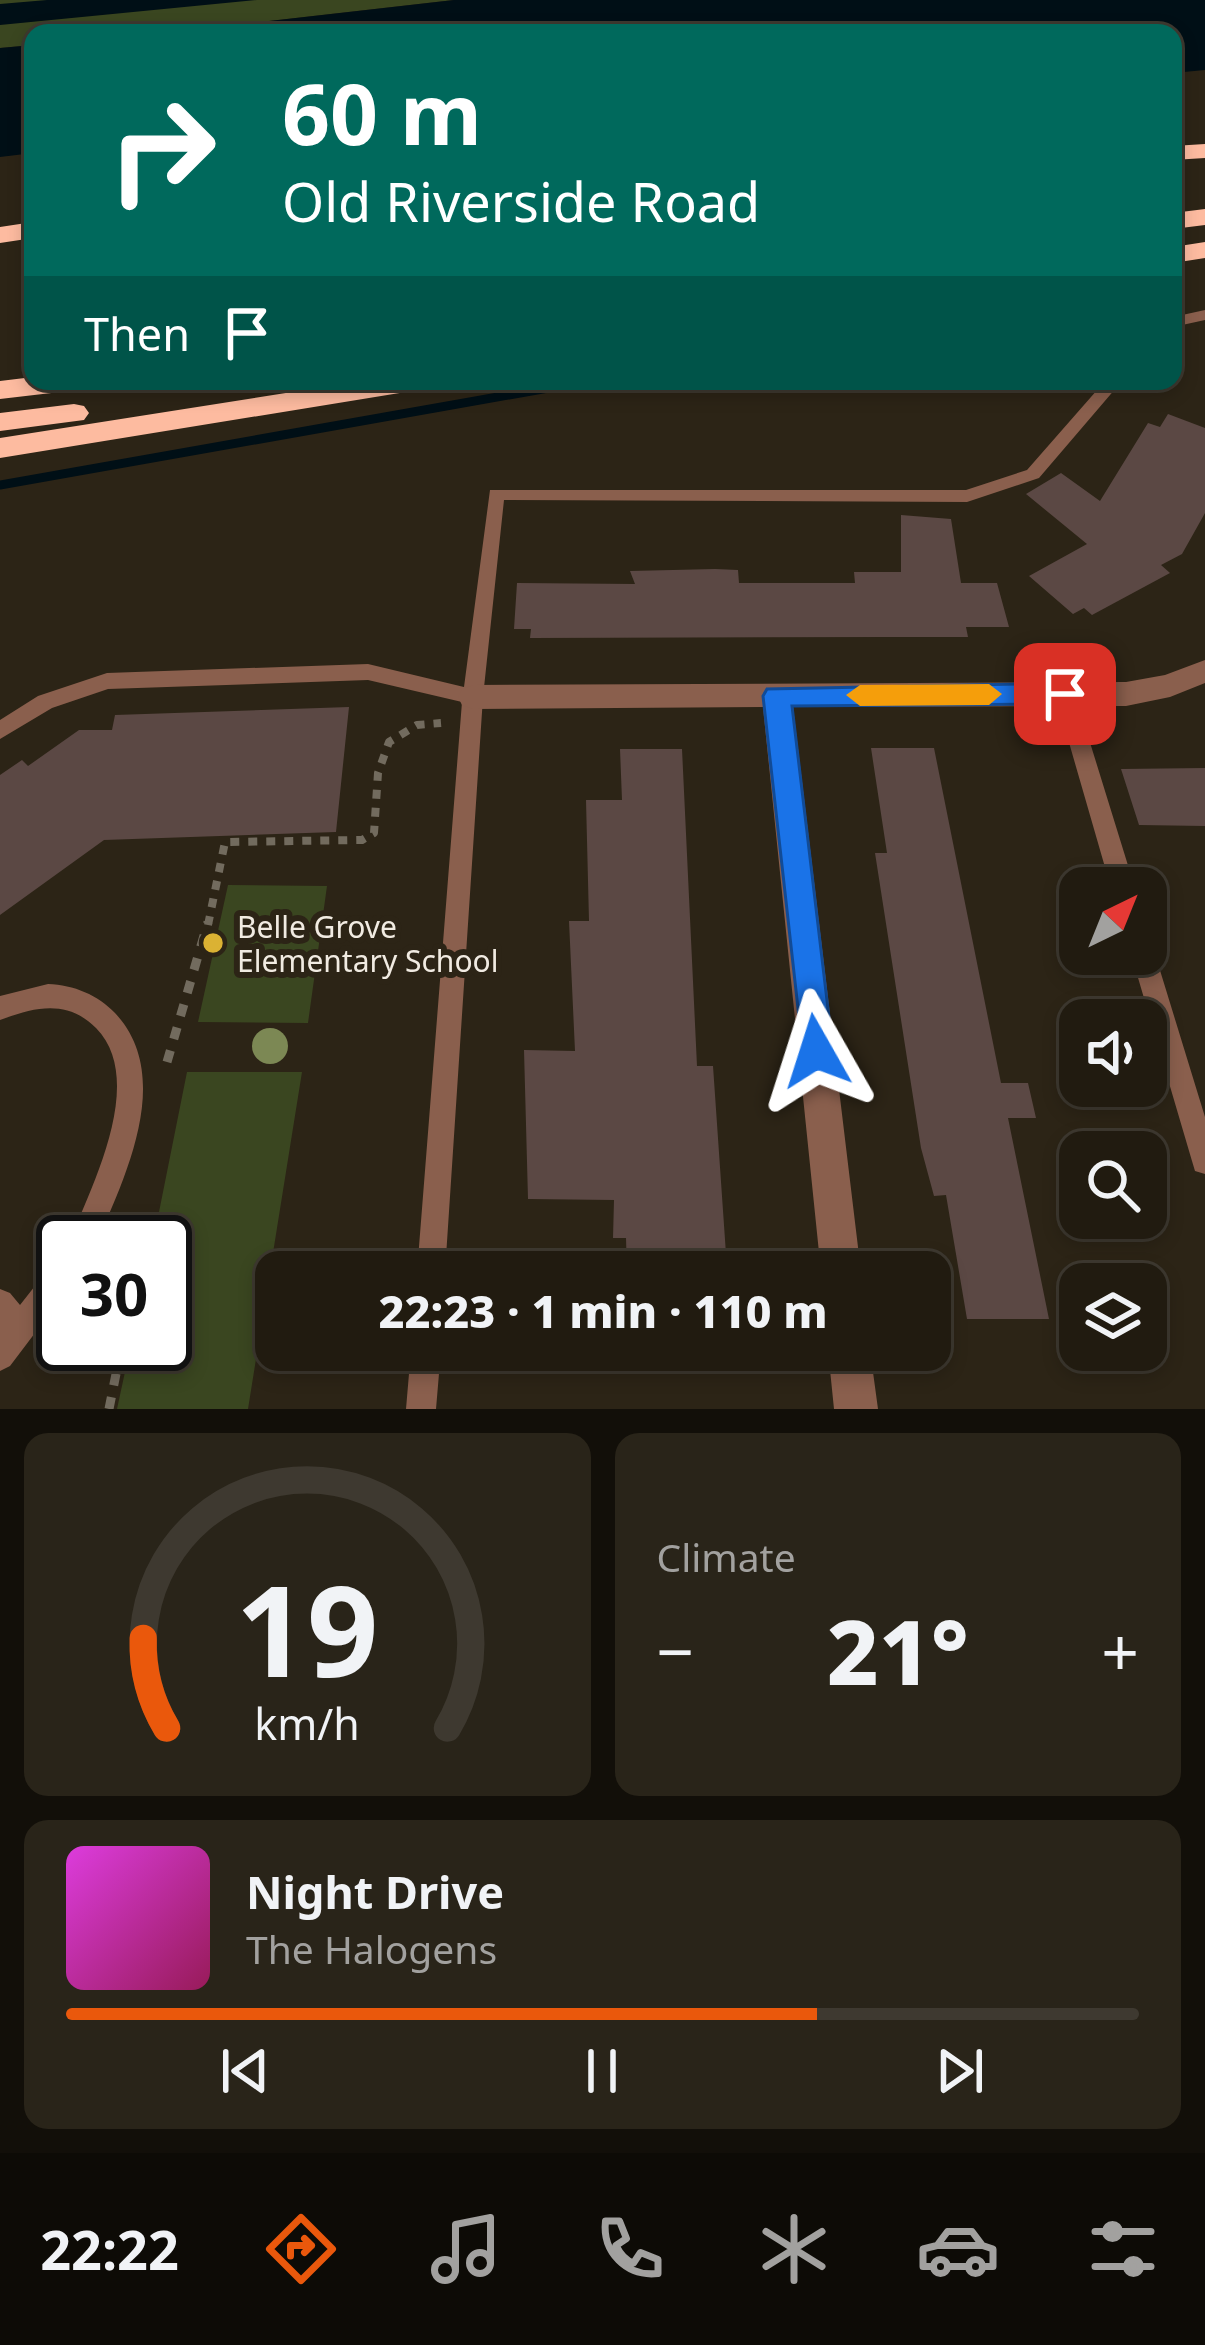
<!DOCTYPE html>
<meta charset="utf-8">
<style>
:root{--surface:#211b10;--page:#292419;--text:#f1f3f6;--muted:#a2a19f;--line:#3e3930;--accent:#ea580c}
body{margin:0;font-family:"Noto Sans",sans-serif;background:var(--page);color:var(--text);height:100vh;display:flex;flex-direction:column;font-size:45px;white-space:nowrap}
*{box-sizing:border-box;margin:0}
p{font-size:39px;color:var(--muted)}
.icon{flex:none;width:66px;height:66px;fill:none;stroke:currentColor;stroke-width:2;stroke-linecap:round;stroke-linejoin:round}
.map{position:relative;height:1409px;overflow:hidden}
.drawer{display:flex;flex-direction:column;gap:24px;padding:24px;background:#120f09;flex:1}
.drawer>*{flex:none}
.top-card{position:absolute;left:24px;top:24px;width:1158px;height:366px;border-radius:24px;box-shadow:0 6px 18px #0003,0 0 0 3px var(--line);background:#00695c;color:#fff;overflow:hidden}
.needle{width:78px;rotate:43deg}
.buttons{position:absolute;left:1059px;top:867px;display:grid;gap:24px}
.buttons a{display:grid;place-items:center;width:108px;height:108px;border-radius:24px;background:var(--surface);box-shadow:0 6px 18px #0003,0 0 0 3px var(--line);font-size:60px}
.speed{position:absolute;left:36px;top:1215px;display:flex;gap:24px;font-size:60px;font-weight:700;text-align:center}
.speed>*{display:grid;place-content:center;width:156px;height:156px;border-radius:50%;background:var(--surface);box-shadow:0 6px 18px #0003,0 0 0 3px var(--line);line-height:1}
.speed .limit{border:6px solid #111;border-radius:18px;background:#fff;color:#111}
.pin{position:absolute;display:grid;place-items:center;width:102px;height:102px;color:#fff;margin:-51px;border-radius:24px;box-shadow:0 6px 18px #0006}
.me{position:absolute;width:132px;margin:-66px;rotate:354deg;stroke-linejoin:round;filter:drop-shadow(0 0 9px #0008)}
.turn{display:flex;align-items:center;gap:42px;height:252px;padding:0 60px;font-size:54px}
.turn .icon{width:156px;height:156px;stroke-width:2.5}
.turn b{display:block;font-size:84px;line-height:102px}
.then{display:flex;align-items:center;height:114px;padding:0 60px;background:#0003;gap:24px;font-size:45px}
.big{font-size:90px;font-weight:800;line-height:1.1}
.drawer .card{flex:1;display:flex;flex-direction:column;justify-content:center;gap:18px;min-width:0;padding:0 42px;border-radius:24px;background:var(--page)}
.drawer .dial{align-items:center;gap:0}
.dial svg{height:312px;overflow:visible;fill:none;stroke:var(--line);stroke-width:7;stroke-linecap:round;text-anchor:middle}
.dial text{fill:var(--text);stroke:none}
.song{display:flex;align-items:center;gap:36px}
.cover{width:144px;height:144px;border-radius:18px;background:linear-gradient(135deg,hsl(300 70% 55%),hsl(330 70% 35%))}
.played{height:12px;border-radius:6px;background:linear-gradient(90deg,var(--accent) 70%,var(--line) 70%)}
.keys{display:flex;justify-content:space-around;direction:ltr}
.heat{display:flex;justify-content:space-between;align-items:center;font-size:66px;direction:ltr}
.drawer .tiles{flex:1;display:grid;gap:24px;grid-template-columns:1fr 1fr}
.card:last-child{grid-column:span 2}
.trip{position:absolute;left:255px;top:1251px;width:696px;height:120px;border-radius:24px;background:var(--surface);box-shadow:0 6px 18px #0003,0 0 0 3px var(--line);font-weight:800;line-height:120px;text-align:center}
.tab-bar{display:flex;height:192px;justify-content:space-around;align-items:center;background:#0d0b06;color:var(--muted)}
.tab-bar .icon{width:84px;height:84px}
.tab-bar .active{color:var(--accent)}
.tab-bar b{font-size:54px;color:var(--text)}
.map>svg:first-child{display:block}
.green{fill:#3a4620}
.water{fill:#000f16}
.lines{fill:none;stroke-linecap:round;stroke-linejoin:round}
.stream{stroke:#000f16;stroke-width:9}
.building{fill:#5b4844}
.path-far1{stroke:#726b5e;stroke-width:8;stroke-dasharray:9 9;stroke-linecap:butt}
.path{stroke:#726b5e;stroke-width:9;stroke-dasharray:12 12;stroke-linecap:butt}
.service{fill:#8a5f4d;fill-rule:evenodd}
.minor{fill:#8a5f4d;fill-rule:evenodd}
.motorway{fill:#fdbba0;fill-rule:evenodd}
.tree{fill:#7c8854}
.route{fill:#1a73e8;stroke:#114b97;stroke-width:3}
.slow{fill:#f59e0b}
.poi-dot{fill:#dbb233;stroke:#2c2416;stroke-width:4.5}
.labels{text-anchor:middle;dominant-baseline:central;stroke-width:12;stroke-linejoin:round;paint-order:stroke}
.poi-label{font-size:30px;fill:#f1ebe2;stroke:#2c2416;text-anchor:start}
</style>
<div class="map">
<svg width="1205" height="1409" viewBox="0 0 1205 1409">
<rect width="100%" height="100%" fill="#2c2416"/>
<!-- green -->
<path class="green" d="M0,0h454l-291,33h-130v12l-33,3z
M228,885l99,1 -19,137 -110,-1z
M187,1072h115l-54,337h-131l14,-65h34v-102h-12z"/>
<!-- water -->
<path class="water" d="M47,0h210l-257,25v-21z
M454,0h751v70l-32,3v-40h-1010z
M33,45v108l-33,4v-109z"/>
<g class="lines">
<!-- stream -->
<path class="stream" d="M0,485l588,-104"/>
</g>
<!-- building -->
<path class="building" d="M1168,414l37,14v85l-23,41 -21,11 9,8 -78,42 -8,-7 -11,6 -44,-38 58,-32 -61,-50 35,-21 39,28 48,-78 12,4z
M901,515l50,4 10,64h36l12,44h-43l2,10h-79l-359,1 1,-9h-17l3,-46 118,1 -5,-13 85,-2 23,1 1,13h116l-1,-11h47z
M349,707l-13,125 -232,8 -104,75v-140l22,-15 6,6 51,-36h33l3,-15z
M871,748h63l67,335h27l8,35h-28l41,201h-82l-21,-124 -12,1 -13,-48 -46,-295h12z
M620,749h62l15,317h16l13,188 -19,-1 1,19h-81l-1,-34h-13l1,-38 -86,-1 -4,-149 51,1 -6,-130h20l-3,-121h36z
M1205,768v58l-66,-1 -18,-56z"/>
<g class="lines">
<!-- path-far1 -->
<path class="path-far1" d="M208,925l17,-83 137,-2 12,-7 4,-60 11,-31 28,-17 24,-2"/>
<!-- path -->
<path class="path" d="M167,1062l41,-140
M109,1409l13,-65"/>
<!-- service -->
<path class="service" d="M1205,310v10l-32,7v-10z
M1105,381h17l-83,97 -72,24 -463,-2 -21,197 -38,575h-28l45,-570 -94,-22 -260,9 -56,19 -52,31v-19l38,-24 69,-23 261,-9 96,23 26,-197h476l61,-20z
M1065,686l7,2 3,6 60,194h-24l-56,-194 3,-6z
M1146,944l6,2 3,8 50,163v57l-10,-3 -3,-10 -61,-207h15z
M48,984c26,1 50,11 67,29 59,63 11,162 -18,229h-28c23,-56 78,-162 27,-214 -29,-29 -61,-21 -96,-8v-24z
M63,1259v37l-53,70 -10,5v-82l10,4 10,12 33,-42z
M411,1350h30l-5,59h-30z"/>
<!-- minor -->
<path class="minor" d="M1205,660v23l-35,14 -44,9 -333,1 68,565h-40l-58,-565 -290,2 -11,-4 -4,-8 4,-8 11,-4 653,-3 39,-7z
M828,1350h42l8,59h-44z"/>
<!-- motorway -->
<path class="motorway" d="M1205,144v14l-32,2v-14z
M1205,209v16l-32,4v-16z
M33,222v16l-33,5v-16z
M1205,242v16l-32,5v-16z
M33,377v4h58l-14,9 -77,9v-18z
M362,381h70l-14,9 -418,68v-20z
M74,404l10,2 5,7 -5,7 -84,11v-18z"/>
</g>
<!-- trees -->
<circle class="tree" cx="270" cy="1046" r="18"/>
<!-- route -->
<path class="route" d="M1065,683l14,11 -14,10 -273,2 41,345 -5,11 -12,4 -12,-4 -41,-366 4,-7z"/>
<!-- slow -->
<path class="slow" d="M989,684l13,10 -13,11 -129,1 -14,-11 14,-10z"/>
<!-- markers -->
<circle class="poi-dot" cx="213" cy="943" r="12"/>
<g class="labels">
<!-- poi labels -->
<g class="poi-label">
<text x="237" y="926">Belle Grove<tspan x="237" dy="34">Elementary School</tspan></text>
</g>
</g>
</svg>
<div class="buttons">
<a><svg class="needle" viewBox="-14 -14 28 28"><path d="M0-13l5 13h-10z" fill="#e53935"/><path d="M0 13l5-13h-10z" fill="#a2a19f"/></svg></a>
<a><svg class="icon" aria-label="sound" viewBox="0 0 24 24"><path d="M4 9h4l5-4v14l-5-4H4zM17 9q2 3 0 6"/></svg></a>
<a><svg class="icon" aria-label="search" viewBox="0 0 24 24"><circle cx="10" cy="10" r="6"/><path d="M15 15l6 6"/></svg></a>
<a><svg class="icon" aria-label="layers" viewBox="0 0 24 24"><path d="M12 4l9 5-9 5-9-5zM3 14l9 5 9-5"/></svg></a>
</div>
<div class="speed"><div class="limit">30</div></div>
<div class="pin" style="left:1065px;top:694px;background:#d93025"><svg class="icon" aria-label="arrive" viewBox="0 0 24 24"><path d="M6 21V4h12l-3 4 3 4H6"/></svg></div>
<svg class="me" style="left:816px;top:1051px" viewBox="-20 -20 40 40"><path d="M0-17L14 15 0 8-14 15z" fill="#1a73e8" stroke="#fff" stroke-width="4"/></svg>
<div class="trip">22:23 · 1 min · 110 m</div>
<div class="top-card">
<div class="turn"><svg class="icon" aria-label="right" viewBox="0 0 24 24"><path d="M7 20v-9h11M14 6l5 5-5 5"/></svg><div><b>60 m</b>Old Riverside Road</div></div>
<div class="then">Then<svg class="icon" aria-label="arrive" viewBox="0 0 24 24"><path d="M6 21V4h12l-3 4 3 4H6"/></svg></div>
</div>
</div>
<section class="drawer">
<div class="tiles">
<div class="card dial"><svg viewBox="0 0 100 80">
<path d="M14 69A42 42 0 1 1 86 69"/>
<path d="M14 69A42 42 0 0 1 8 46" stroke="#ea580c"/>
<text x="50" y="56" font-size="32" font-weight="700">19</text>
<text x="50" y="72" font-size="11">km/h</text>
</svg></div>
<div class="card"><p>Climate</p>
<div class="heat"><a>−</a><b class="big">21°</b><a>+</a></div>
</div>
<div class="card">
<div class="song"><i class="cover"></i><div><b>Night Drive</b><p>The Halogens</p></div></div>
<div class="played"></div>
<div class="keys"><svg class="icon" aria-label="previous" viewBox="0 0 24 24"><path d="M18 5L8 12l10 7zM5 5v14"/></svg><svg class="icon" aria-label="pause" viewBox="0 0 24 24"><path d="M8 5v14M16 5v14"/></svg><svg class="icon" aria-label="next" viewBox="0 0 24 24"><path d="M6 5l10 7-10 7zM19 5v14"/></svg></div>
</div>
</div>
</section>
<nav class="tab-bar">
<b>22:22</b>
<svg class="icon active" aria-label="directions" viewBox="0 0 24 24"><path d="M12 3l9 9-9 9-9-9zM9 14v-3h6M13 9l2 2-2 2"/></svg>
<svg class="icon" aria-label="music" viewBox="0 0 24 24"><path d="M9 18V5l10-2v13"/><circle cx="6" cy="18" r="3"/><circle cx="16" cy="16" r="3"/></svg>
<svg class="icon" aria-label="phone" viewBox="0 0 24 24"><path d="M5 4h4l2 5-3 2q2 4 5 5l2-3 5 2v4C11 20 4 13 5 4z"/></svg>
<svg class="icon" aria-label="climate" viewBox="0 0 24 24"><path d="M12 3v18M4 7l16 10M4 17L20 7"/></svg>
<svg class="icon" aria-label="car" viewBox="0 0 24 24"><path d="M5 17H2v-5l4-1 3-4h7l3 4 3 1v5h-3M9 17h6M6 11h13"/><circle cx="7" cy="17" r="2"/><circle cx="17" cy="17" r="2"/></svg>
<svg class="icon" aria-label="filters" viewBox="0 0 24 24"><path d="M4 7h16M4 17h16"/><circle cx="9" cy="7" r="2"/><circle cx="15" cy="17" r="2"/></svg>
</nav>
